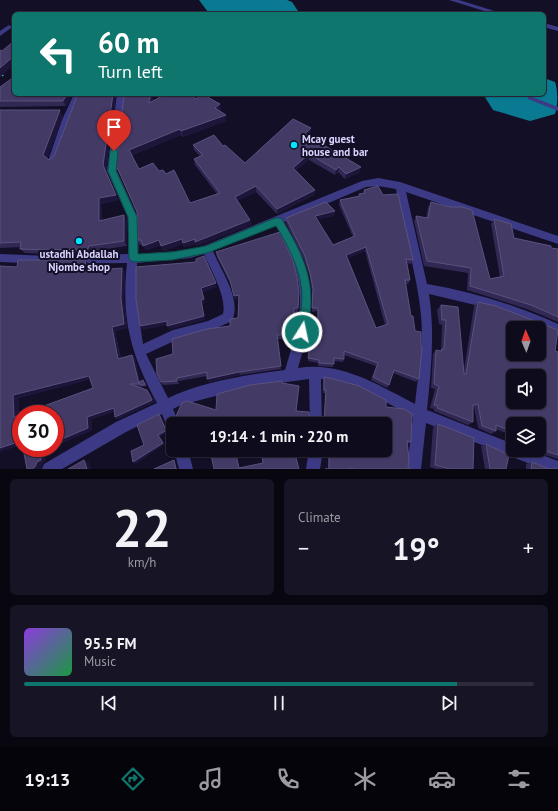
<!DOCTYPE html>
<meta charset="utf-8">
<style>
:root{--surface:#0e0b1c;--page:#171425;--text:#f1f3f6;--muted:#9b9ba3;--line:#2e2b3b;--accent:#0f766e}
body{margin:0;font-family:"PT Sans",sans-serif;background:var(--page);color:var(--text);height:100vh;display:flex;flex-direction:column;font-size:15px;white-space:nowrap}
*{box-sizing:border-box;margin:0}
p{font-size:13px;color:var(--muted)}
.icon{flex:none;width:22px;height:22px;fill:none;stroke:currentColor;stroke-width:2;stroke-linecap:round;stroke-linejoin:round}
.map{position:relative;height:469px;overflow:hidden}
.panel{display:flex;flex-direction:column;gap:10px;padding:10px;background:#08060f;flex:1}
.panel>*{flex:none}
.banner{position:absolute;left:12px;top:12px;width:534px;height:84px;border-radius:6px;box-shadow:0 1px 3px #0004,0 0 0 1px var(--line);background:#0f766e;color:#fff;overflow:hidden}
.needle{width:26px;rotate:358deg}
.tools{position:absolute;left:506px;top:321px;display:grid;gap:8px}
.tools a{display:grid;place-items:center;width:40px;height:40px;border-radius:6px;background:var(--surface);box-shadow:0 1px 3px #0004,0 0 0 1px var(--line);font-size:20px}
.speed{position:absolute;left:12px;top:405px;display:flex;gap:8px;font-size:20px;font-weight:700;text-align:center}
.speed>*{display:grid;place-content:center;width:52px;height:52px;border-radius:50%;background:var(--surface);box-shadow:0 1px 3px #0004,0 0 0 1px var(--line);line-height:1}
.speed .limit{border:6px solid #d22;background:#fff;color:#111}
.pin{position:absolute;display:grid;place-items:center;width:34px;height:34px;color:#fff;margin:-41px -17px;border-radius:50% 50% 50% 0;rotate:-45deg;box-shadow:0 0 4px #0007}
.pin .icon{rotate:45deg}
.me{position:absolute;width:44px;margin:-22px;rotate:10deg;stroke-linejoin:round;filter:drop-shadow(0 0 3px #0008)}
.turn{display:flex;align-items:center;gap:14px;height:84px;padding:0 20px;font-size:18px}
.turn .icon{width:52px;height:52px;stroke-width:2.5}
.turn b{display:block;font-size:28px;line-height:34px}
.big{font-size:30px;font-weight:600;line-height:1.1}
.panel .card{flex:1;display:flex;flex-direction:column;justify-content:center;gap:6px;min-width:0;padding:0 14px;border-radius:6px;background:var(--page)}
.panel .dial{align-items:center;gap:0}
.dial b{font-size:52px;line-height:1}
.song{display:flex;align-items:center;gap:12px}
.cover{width:48px;height:48px;border-radius:6px;background:linear-gradient(135deg,hsl(270 70% 55%),hsl(140 70% 35%))}
.played{height:4px;border-radius:2px;background:linear-gradient(90deg,var(--accent) 85%,var(--line) 85%)}
.keys{display:flex;justify-content:space-around;direction:ltr}
.heat{display:flex;justify-content:space-between;align-items:center;font-size:22px;direction:ltr}
.panel .tiles{flex:1;display:grid;gap:10px;grid-template-columns:1fr 1fr}
.card:last-child{grid-column:span 2}
.trip{position:absolute;left:166px;top:417px;width:226px;height:40px;border-radius:6px;background:var(--surface);box-shadow:0 1px 3px #0004,0 0 0 1px var(--line);font-weight:600;line-height:40px;text-align:center}
.menu{display:flex;height:64px;justify-content:space-around;align-items:center;background:#06040b;color:var(--muted)}
.menu .icon{width:28px;height:28px}
.menu .on{color:var(--accent)}
.menu b{font-size:18px;color:var(--text)}
.map>svg:first-child{display:block}
.lines{fill:none;stroke-linecap:round;stroke-linejoin:round}
.runway{fill:#0a7a92;fill-rule:evenodd}
.path{stroke:#2fb8b0;stroke-width:2;stroke-dasharray:1.5 2;stroke-linecap:butt}
.lane{fill:#3d3a85;fill-rule:evenodd}
.street{fill:#3d3a85;fill-rule:evenodd}
.wall{fill:#312854;fill-rule:evenodd}
.shaded-wall{fill:#1d163a}
.building{fill:#433a66;stroke:#5a527e;fill-rule:evenodd}
.route{fill:#0f766e;stroke:#0a4d48}
.poi-dot{fill:#00e5ff;stroke:#130f26;stroke-width:1.5}
.labels{text-anchor:middle;dominant-baseline:central;stroke-width:4;stroke-linejoin:round;paint-order:stroke}
.poi-label{font-size:11px;font-weight:bold;fill:#d9d4ff;stroke:#130f26;text-anchor:start}
</style>
<div class="map">
<svg width="558" height="469" viewBox="0 0 558 469">
<rect width="100%" height="100%" fill="#130f26"/>
<g class="lines">
<!-- runway -->
<path class="runway" d="M199,0h88l5,2 8,12h-87l-5,-2z
M544,78l11,4c3,8 3,24 0,32l-25,7 -37,-11 -10,-16h61z"/>
<!-- path -->
<path class="path" d="M0,72l3,4"/>
<!-- lane -->
<path class="lane" d="M530,96l28,11v4l-30,-12v-2z"/>
<!-- street -->
<path class="street" d="M449,0h10l45,14h-10z
M544,23l14,4v4l-14,-4z
M9,25l3,2 -1,1 -11,8v-5z
M74,94h8l-12,26 -14,41 -1,2h-6l-1,-2 14,-41z
M117,94h8l-8,77 21,47 1,16 -1,20 52,-4 16,-5 156,-64 16,-3 22,4 158,54v8l-152,-52 21,92c46,8 89,21 131,40v11l-36,-15 -30,-11 -63,-15c6,39 2,77 -2,116l86,34v6h16l29,11v8h-15l-117,-46 -5,46h-14l6,-52c-29,-15 -58,-36 -92,-38l1,45h-12l-1,-45 -59,8 -69,18 -8,4 6,15h-6v6l-5,-1 -6,-15 -36,18 -64,37h-20l2,-5 72,-42 41,-19c-26,-49 -36,-83 -30,-140l-77,1 -50,-2v-8l50,2 78,-2 1,-20 -1,-16 -21,-47zM378,186l18,3c7,42 21,84 25,126 3,30 -3,60 -6,89 -37,-19 -74,-43 -117,-36 18,-63 20,-88 -14,-146l82,-35zM276,226c33,58 28,82 9,144 -39,5 -81,11 -117,28l-22,-44 28,-13 36,-10 22,-10c10,-22 -11,-50 -19,-70zM204,254c7,16 23,43 19,60l-15,7 -35,9 -30,14 -6,-40v-41l53,-5z
M174,450h14l5,19h-14z
M309,450h14l-3,19h-14z"/>
</g>
<!-- wall -->
<path class="wall" d="M0,87l72,7 -6,12 -66,1z
M78,94h38l-10,77 12,29 -17,4 1,16h25v26l-35,5 -1,2 -41,1 -25,-1 -5,-4 1,-2 -21,1v-138l63,6 -16,43 2,1 5,-4z
M124,94h30l-2,7 44,-2 25,10 -2,2 7,10 -43,16 -2,-2 -49,20 7,14 20,2 7,3 24,29 27,-9 -22,-29 -1,-6 6,-3 -6,-6 -1,-5 30,1 22,17 66,-30 -3,3 52,36 -15,7 -7,-7 -3,3 -26,-15 -13,10 19,20 -1,5 -37,19 -21,-22 -19,9 13,19 1,5 -55,21v-2l-12,3 -1,-3 -20,7 -2,-6 -15,5 -3,-5h-3l-2,-5 -1,-28z
M364,190l49,70 -2,4 -4,-1 3,17 -2,4h-2l13,95 -3,3 -23,-9 -4,12 -2,3 -16,-8 5,-14 -32,-11v4l-1,3 -9,-1 -1,6 -15,-1v-3l-10,-2 4,-27 5,1v-24l-5,1v-19l-2,-16 -6,-17 -18,-37v-5l49,-7 -1,5 -17,3 16,26 20,-8 -14,-32 1,-5 18,-4 1,-2 4,-1zM365,251l20,74 -9,3 -28,-70z
M431,202l59,77 10,-2 -9,-53 3,-5 20,19 37,10 7,1v73l-31,-13 -60,-19 1,-17 -44,-7 -10,-45 2,-5 10,2 2,-11z
M216,252l83,40 -1,20 -4,1v15l-2,11h-14l3,30 -41,6 -31,7 -2,-3v-3l-28,5v3l-16,1 -2,-3 12,-28 57,-28 8,-8 1,-19 -4,1 -4,-15 -14,-28z
M89,265l-1,5 -3,1 37,-3 3,5 -1,29 3,26 -12,3 6,28 11,-4 3,3 5,23 5,1 2,4 -9,1 12,6 5,9 -37,17 -3,-2 -1,-5 -23,7 1,11 -37,16v-32l38,-26 -2,-9 -72,19 -2,-131z
M478,302l80,28 -3,21 3,1v107l-28,-9h9v-26h-26v12l-17,-7v2l-5,3 -13,-6 -4,-21h-1v15l-5,3 -34,-14v-2l-4,-1 5,-19 -4,-1 2,-34 3,-4 4,1 1,-1 1,-25 -3,-1 -2,-14 4,-5 23,65 10,-64zM513,328h26v26h-26l-2,-7v-18l2,1z
M324,377l62,30 25,35 -3,2v23l3,2h-87h4v-19h57l-199,-28h-8l38,-12 66,-27 14,28 14,12h13l1,-1 1,-29h-2v-12z
M438,424l35,45h-37l-6,-2 3,-40z
M486,444l20,25h-21l-4,-23z
M532,462l17,7h9h-32v-5z"/>
<!-- shaded-wall -->
<path class="shaded-wall" d="M14,56v9l-14,12v-9z
M67,94h5l-6,12 -3,-5z
M113,94h3l-10,77 12,29 -17,4 1,22 -3,-5v-23z
M151,94h3l-4,14 -1,-5z
M220,104l1,5 -5,4 -1,-5z
M60,110l3,6 -16,44 -4,-5z
M226,115v6l-43,16 -2,-6z
M311,128v5l-7,7 1,-6z
M180,129l1,6 -50,20 -2,-5z
M309,154v6l-16,13v-5z
M339,167l-1,5 -3,3 1,-5z
M361,167l-1,5 -15,7 1,-5z
M256,186v6l-21,10v-5z
M315,190l-1,5 -37,19v-5z
M335,211l-1,5 -19,4v-4z
M124,215l3,5v26l-3,-5z
M250,220l1,5 -55,21v-2l-12,3 -1,-3 -20,7 -2,-5 21,-7z
M159,240l2,5 -15,5 -3,-4z
M89,246l3,5 -1,2 -3,-4z
M366,247l-1,4 -20,8 1,-4z
M86,260l3,5 -1,5 -11,4 -3,-2 -1,-2z
M122,268l3,5 -1,29 3,26 -12,3 6,32 -3,-4 -6,-32 9,-29z
M216,283l1,4 -14,6 -2,-5z
M239,295l1,4 -5,1 -1,-4z
M204,299l2,4 -4,1 3,16 -36,10 -2,-4 34,-26z
M167,321l2,4 -27,5 -2,-4z
M132,355l3,3 6,27h-1l1,2 -2,-3z
M239,372l1,3 -31,7 -2,-3z
M89,376l4,3 -74,19v21l-5,-2 -1,-22z
M177,378l2,3v3l-2,-3z
M147,390l3,3 5,9 -37,17 -3,-2z
M114,408l3,3 -26,8 1,11 -37,16v-4l32,-25z
M159,414l2,2 6,14 -2,-2z
M185,418l2,3 -5,3h-7z
M167,430l2,1 -9,6 5,7 -29,20 -3,-2 25,-27z
M21,441v4l-21,7v-4z
M41,448h10l-7,3 2,10 -3,2 -2,6h-9l5,-7 2,-13z
M198,450h7l-9,3 -2,-1z
M235,450h1l3,19v-1z
M84,460l5,2 2,7h-4z
M174,460l1,1 2,8h-1z"/>
<!-- building -->
<path class="building" d="M14,41v15l-14,12v-18l2,1z
M14,77v17h53l-4,7h-63v-14z
M78,94h35l-10,71 13,30 -17,3v23l25,-6v26l-35,5 -1,3 -42,1 -26,-1 1,-7 -21,1v-133h60l-17,45 6,5 5,-4z
M124,94h27l-2,9 17,-9h24l6,5 6,-5 18,10 -5,4 11,7 -45,16 -1,-2 -51,21 10,19 14,-6 6,8 4,-1 3,4 8,-4 16,33 30,-10 -26,-34 9,-4 -10,-10 21,-10 9,11 2,-1 20,18 48,-44 18,9 -6,6 56,33 -15,7 -7,-7 -3,3 -27,-16 -16,14 22,22 -38,19 -21,-23 -21,11 15,23 -55,22v-3l-12,4 -1,-4 -21,7 -2,-6 -16,6 -2,-6h-3l-1,-28 -21,-47z
M378,186l5,9 15,-1 15,66 -7,-1 4,21h-5l6,36h2l2,15 6,1v14l1,1 -3,32 -25,-9 -5,15 -16,-8 5,-14 -34,-12v8l-10,-1v6l-15,-1v-3l-11,-2 4,-24 6,1v-27h-6l1,-19 -3,-16 -5,-17 -19,-38 40,-16 9,9 -20,5 18,29 22,-9 -15,-36 20,-4 -1,-2 6,-1 -1,-3zM366,247l22,77 -12,4 -30,-73z
M431,202l19,5h12l10,3 18,69 14,-3 -10,-57 17,5 3,14 37,8v2l7,1v68l-27,-12 -61,-19 1,-18 -44,-7 -11,-45 12,2z
M280,232l13,28 4,17 2,15 -1,16h-4v20l-1,7h-16l4,31 -42,6 -32,7v-7l-30,6v3l-16,1 -4,-8 -1,-15 17,-5 -1,-15 35,-10 23,-3v-7l8,-1 1,-23 -5,1 -4,-16 -14,-28z
M204,256l12,27 -15,5 3,11 -3,1 3,16 -37,10v-5l-27,5 -4,-26v-33l60,-5v-3z
M18,260h68l-1,6 -12,4 1,2 48,-4 -1,30 3,26 -12,3 6,32 14,-4 7,29h-9l17,6 5,10 -37,17 -1,-9 -27,9 1,11 -33,14v-28h-33l71,-26 -4,-12 -76,19 1,22 7,-3v27l-21,7v-182l17,1z
M478,302l18,4 62,24 -3,21 3,1v103l-19,-6v-25h-26v8l-17,-7v6l-14,-5 -4,-22 -5,1v17l-36,-14 1,-2 -4,-1 5,-19 -5,-2 2,-34 5,1 1,-2h2l2,-29h-4l-1,-15 17,2 6,67h2zM511,324l21,4h7v26h-26v-6l-2,-1zM513,376h26v26h-26z
M324,377l10,2 25,7 27,14v7l18,2 8,5 -1,28 -4,-1 2,18 -1,8 3,2h-55l-8,-1v1h-23h4v-19h56v-26h-198l-2,-6 -10,6h-2l1,-1 4,-1 -2,-6 6,-13 5,-2 29,9 1,-16 33,-9 32,-4v2l17,3 -3,25 13,1 1,11h13l1,-2 2,-31h-2z
M143,380l2,5h-5l-1,-3z
M159,414l6,14 2,2 -9,5 5,8 -30,19 -2,-11 13,-6 -7,-20z
M438,424l36,14 -1,31h-23l-15,-4z
M486,444l23,11 -3,14h-16z
M23,448h18l-2,1 2,11 -4,2 -2,5 -3,2h-5z
M210,450h25l4,18 24,-5 -2,-13h33l5,19h-85z
M84,460l3,9h-19z
M174,460l2,9h1h-23z
M532,462l17,7h9h-27z"/>
<!-- route -->
<path class="route" d="M114,148l4,3 -2,20 21,46 1,37 34,-2 34,-6 69,-28h6c19,31 34,59 29,96 -1,7 -1,15 -4,21l-4,2 -3,-2 -2,-3c2,-11 5,-23 5,-34 0,-26 -13,-51 -26,-72l-69,27 -35,7 -38,2 -3,-1 -2,-3 -1,-41 -20,-46 2,-20z"/>
<!-- markers -->
<g class="poi-dot">
<circle cx="294" cy="145" r="4"/>
<circle cx="79" cy="241" r="4"/>
</g>
<g class="labels">
<!-- poi labels -->
<g class="poi-label">
<text x="302" y="139">Mcay guest<tspan x="302" dy="13">house and bar</tspan></text>
<text x="79" y="254" text-anchor="middle">ustadhi Abdallah<tspan x="79" dy="13">Njombe shop</tspan></text>
</g>
</g>
</svg>
<div class="tools">
<a><svg class="needle" viewBox="-14 -14 28 28"><path d="M0-13l5 13h-10z" fill="#e53935"/><path d="M0 13l5-13h-10z" fill="#9b9ba3"/></svg></a>
<a><svg class="icon" aria-label="sound" viewBox="0 0 24 24"><path d="M4 9h4l5-4v14l-5-4H4zM17 9q2 3 0 6"/></svg></a>
<a><svg class="icon" aria-label="layers" viewBox="0 0 24 24"><path d="M12 4l9 5-9 5-9-5zM3 14l9 5 9-5"/></svg></a>
</div>
<div class="speed"><div class="limit">30</div></div>
<div class="pin" style="left:114px;top:151px;background:#d93025"><svg class="icon" aria-label="arrive" viewBox="0 0 24 24"><path d="M6 21V4h12l-3 4 3 4H6"/></svg></div>
<svg class="me" style="left:302px;top:332px" viewBox="-20 -20 40 40"><circle r="17" fill="#0f766e" stroke="#fff" stroke-width="3"/><path d="M0-11L8 9 0 5-8 9z" fill="#fff"/></svg>
<div class="trip">19:14 · 1 min · 220 m</div>
<div class="banner">
<div class="turn"><svg class="icon" aria-label="left" viewBox="0 0 24 24"><path d="M17 20v-9H6M10 6l-5 5 5 5"/></svg><div><b>60 m</b>Turn left</div></div>
</div>
</div>
<section class="panel">
<div class="tiles">
<div class="card dial"><b>22</b><p>km/h</p></div>
<div class="card"><p>Climate</p>
<div class="heat"><a>−</a><b class="big">19°</b><a>+</a></div>
</div>
<div class="card">
<div class="song"><i class="cover"></i><div><b>95.5 FM</b><p>Music</p></div></div>
<div class="played"></div>
<div class="keys"><svg class="icon" aria-label="previous" viewBox="0 0 24 24"><path d="M18 5L8 12l10 7zM5 5v14"/></svg><svg class="icon" aria-label="pause" viewBox="0 0 24 24"><path d="M8 5v14M16 5v14"/></svg><svg class="icon" aria-label="next" viewBox="0 0 24 24"><path d="M6 5l10 7-10 7zM19 5v14"/></svg></div>
</div>
</div>
</section>
<nav class="menu">
<b>19:13</b>
<svg class="icon on" aria-label="directions" viewBox="0 0 24 24"><path d="M12 3l9 9-9 9-9-9zM9 14v-3h6M13 9l2 2-2 2"/></svg>
<svg class="icon" aria-label="music" viewBox="0 0 24 24"><path d="M9 18V5l10-2v13"/><circle cx="6" cy="18" r="3"/><circle cx="16" cy="16" r="3"/></svg>
<svg class="icon" aria-label="phone" viewBox="0 0 24 24"><path d="M5 4h4l2 5-3 2q2 4 5 5l2-3 5 2v4C11 20 4 13 5 4z"/></svg>
<svg class="icon" aria-label="climate" viewBox="0 0 24 24"><path d="M12 3v18M4 7l16 10M4 17L20 7"/></svg>
<svg class="icon" aria-label="car" viewBox="0 0 24 24"><path d="M5 17H2v-5l4-1 3-4h7l3 4 3 1v5h-3M9 17h6M6 11h13"/><circle cx="7" cy="17" r="2"/><circle cx="17" cy="17" r="2"/></svg>
<svg class="icon" aria-label="filters" viewBox="0 0 24 24"><path d="M4 7h16M4 17h16"/><circle cx="9" cy="7" r="2"/><circle cx="15" cy="17" r="2"/></svg>
</nav>
